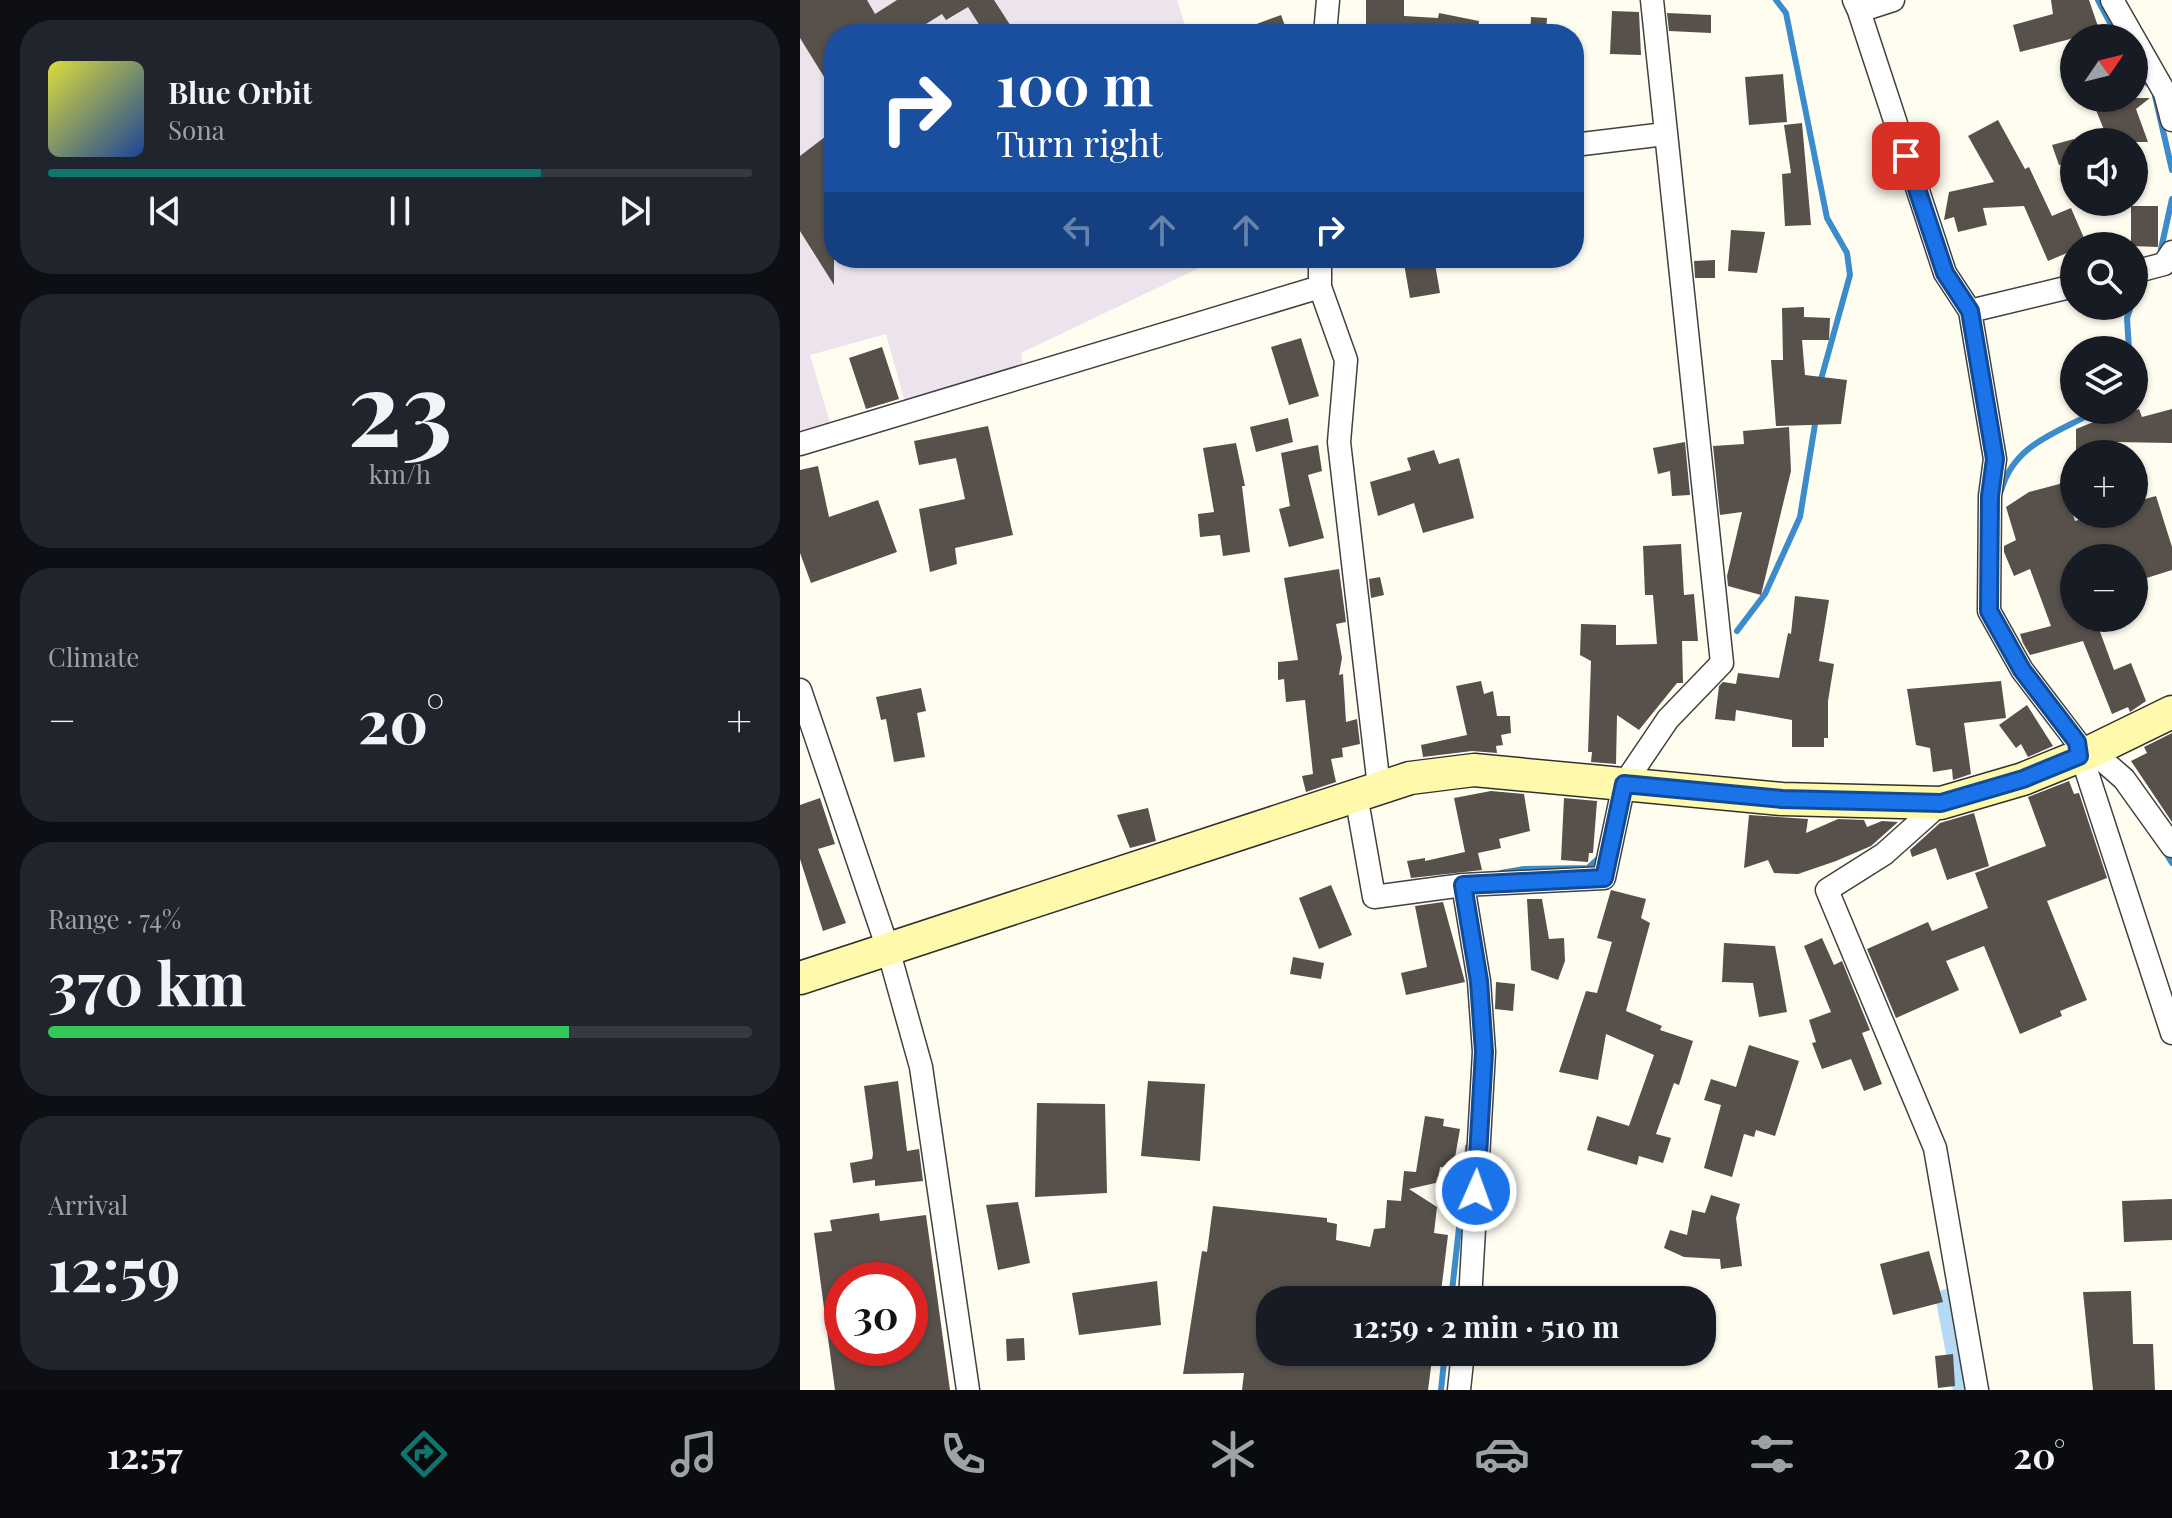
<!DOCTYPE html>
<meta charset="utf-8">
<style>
:root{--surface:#171b24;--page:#20242c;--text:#f1f3f6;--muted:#9ea1a6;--line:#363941;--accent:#0f766e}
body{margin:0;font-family:"Playfair Display",serif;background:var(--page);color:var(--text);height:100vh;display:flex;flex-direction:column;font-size:30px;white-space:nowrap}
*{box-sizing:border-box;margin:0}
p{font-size:26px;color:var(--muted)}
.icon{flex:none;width:44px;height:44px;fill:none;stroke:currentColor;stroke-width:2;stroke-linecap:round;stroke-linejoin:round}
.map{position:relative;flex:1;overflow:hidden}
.side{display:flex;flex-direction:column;gap:20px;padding:20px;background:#0d0f14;width:800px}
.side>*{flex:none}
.hud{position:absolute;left:24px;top:24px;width:760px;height:244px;border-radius:32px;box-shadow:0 2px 6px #0004;background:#1a4fa0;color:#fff;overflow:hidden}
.needle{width:52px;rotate:55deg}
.tools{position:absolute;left:1260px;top:24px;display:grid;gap:16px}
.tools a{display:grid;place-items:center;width:88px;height:88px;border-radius:50%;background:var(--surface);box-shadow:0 2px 6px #0004;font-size:40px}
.speed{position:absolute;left:24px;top:1262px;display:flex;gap:16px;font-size:40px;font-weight:700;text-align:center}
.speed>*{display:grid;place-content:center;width:104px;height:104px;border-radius:50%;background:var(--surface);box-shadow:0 2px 6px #0004;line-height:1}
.speed .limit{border:12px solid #d22;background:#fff;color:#111}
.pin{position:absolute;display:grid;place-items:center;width:68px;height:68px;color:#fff;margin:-34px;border-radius:16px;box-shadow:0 4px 12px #0006}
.me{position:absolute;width:88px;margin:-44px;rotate:2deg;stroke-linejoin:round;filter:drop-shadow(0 0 6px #0008)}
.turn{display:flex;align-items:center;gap:28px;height:168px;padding:0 40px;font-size:36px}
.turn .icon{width:104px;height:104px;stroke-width:2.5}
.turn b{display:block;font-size:56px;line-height:68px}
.lanes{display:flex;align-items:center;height:76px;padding:0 40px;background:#0003;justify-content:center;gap:40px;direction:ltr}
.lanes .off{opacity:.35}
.big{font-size:60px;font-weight:700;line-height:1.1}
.side .card{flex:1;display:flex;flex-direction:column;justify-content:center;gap:12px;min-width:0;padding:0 28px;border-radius:32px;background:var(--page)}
.side .dial{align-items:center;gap:0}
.dial b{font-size:104px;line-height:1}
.song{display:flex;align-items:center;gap:24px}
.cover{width:96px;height:96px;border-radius:12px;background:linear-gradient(135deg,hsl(60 70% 55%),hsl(220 70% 35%))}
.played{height:8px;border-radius:4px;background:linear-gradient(90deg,var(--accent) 70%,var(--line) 70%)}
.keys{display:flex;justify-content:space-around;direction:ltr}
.heat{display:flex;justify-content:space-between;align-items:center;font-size:44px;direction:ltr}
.charge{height:12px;border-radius:6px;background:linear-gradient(90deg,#34c759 74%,var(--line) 0)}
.trip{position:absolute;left:456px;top:1286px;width:460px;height:80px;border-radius:32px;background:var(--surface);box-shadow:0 2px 6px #0004;font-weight:700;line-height:80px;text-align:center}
.dock{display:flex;height:128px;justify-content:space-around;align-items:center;background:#090b0e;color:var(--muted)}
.dock .icon{width:56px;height:56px}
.dock .on{color:var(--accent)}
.dock b{font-size:36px;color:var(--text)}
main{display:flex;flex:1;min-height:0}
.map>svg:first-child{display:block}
.industrial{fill:#ece3ed}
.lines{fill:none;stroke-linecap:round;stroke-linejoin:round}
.stream{stroke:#3c8ccc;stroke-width:6}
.canal{stroke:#b5daf6;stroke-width:22}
.building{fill:#57504b;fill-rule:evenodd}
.street-casing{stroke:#414141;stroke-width:25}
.secondary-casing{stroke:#303030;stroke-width:35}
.street{stroke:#fff;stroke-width:22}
.secondary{stroke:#fef9ab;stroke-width:32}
.route-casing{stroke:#114b97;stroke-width:20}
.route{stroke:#1a73e8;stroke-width:14}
</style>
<main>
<section class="side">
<div class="card">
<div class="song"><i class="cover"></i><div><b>Blue Orbit</b><p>Sona</p></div></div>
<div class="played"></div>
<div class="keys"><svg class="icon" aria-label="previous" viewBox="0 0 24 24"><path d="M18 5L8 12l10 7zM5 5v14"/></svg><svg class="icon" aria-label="pause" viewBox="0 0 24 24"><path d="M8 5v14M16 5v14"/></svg><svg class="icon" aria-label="next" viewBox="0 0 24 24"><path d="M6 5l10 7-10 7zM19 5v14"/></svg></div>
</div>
<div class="card dial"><b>23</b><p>km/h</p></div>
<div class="card"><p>Climate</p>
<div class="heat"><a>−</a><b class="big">20°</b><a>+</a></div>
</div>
<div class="card"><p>Range · 74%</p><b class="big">370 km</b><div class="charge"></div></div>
<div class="card"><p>Arrival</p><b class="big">12:59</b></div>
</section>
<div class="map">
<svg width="1372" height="1390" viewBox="0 0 1372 1390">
<rect width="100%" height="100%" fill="#fffdf0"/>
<!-- industrial -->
<path class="industrial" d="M0,0h377l11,34h-354v224h362l3,10 -178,85 4,21 -119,32 -20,-72 -76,21 21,71 -31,8z"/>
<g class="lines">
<!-- stream -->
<path class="stream" d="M976,0l10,13 41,205 20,35 3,22 -30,108
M1298,0l20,38
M1334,63l13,20
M1355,96l17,74
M1361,249l11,-50
M1334,299l5,-14
M1329,350l-2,-32 4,-12
M1201,491c13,-48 57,-58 97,-81
M937,631l28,-37 35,-77 16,-99
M1364,850l8,13
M701,873l23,-4 64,-1 13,-12
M651,1300l17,-153
M641,1390l4,-38"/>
<!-- canal -->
<path class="canal" d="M1147,1300l17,90"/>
</g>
<!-- building -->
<path class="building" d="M0,0h67l8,14 22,-14h97l22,34h-31l-17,-27 -22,13 -4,-6 -32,20h-76v59l-34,-55z
M566,0h38v16l34,2 1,-5 40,8 -1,13h-112z
M1251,0h38l13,38h-28l-54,14 -7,-27 40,-11z
M812,11l27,1 2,43 -31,-1z
M867,13l44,2v18l-42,-2z
M481,15l7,19h-53v-2z
M731,17l16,1 -1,16h-16z
M983,74l4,48 -38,3 -4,-48z
M1291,98h59l-14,11 12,33h-39z
M1198,120l27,49 4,-2 23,49 19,-8 16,37 -13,1v4l-26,11 -24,-55 -41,2 4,17 -29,7 -4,-15 -10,3 5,-28 45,-10 -26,-46z
M1002,123l9,102 -26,1 -3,-52 9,-1 -7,-48z
M34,130v155l-34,-54v-75z
M1274,139v22l-15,4 -7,-20z
M1331,206h27v41l-27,-1z
M931,230l34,2 -8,41 -29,-2z
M603,258h31l6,35 -30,5z
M915,260v18h-20l-1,-17z
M1004,307v10l26,1 -1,22h-27l3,35 42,5 -6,44 -65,2 -5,-66h12l-1,-52z
M501,338l18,58 -30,9 -18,-58z
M82,347l17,52 -33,10 -17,-51z
M1339,409l3,8 30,-8v34l-59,-1 4,12h-41v-25l35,-14 2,4z
M488,418l5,24 -37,10 -6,-25z
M188,426l25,109 -58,13 2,16 -27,8 -11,-63 46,-10 -9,-41 -37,7 -5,-24z
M989,427l2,44 -30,124 -33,-9 -1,-10 15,-64 -22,3 -7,-69 31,-2 -1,-13z
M885,442l5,53 -18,1 -2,-25 -12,3 -5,-26z
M436,443l9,43h-3l8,66 -27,4 -3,-21 -20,2 -2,-23 16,-2 -11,-64z
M518,445l4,26 -14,4 16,63 -35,9 -10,-38 11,-3 -9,-53z
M634,450l5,14 20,-6 15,60 -51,15 -9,-30 -36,13 -8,-34 41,-12 -4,-12z
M18,466l11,51 49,-17 19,52 -86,31 -11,-30v-83z
M1263,483l12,38 23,-7h36v-12l22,-6 16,51v23l-38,12v-24h-60v60h21l19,52 17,-7 15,38 -16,11 -2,-5 -16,7 -29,-73 -53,14 -7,-12 -3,-9 31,-8 -21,-57 -16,7 -10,-24v-6l12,-6 -10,-33 23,-15z
M881,544l3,51 10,-1 4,47h-16l1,42h-6l-38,47 -22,-15 -1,49 -25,-2 1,-10h-4l3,-91 -11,-6 1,-31 35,1v20l41,-1 -4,-49h-8l-2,-49z
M539,569l7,53 -10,2 6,34 -3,17 4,-1 3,48 11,-3 3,25 -18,4 1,9 -12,2 5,23 -30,10 -4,-16 11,-2 -8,-74 -19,2 -2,-23 -6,1v-18l20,-2 -14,-82z
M580,577l4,18 -13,3 -2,-19z
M995,596l34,4 -10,61 15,3 -6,37v37h-4v9h-32v-27l-56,-10 -1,11 -20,-2 4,-33 4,-4 13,2 2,-11 41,5 9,-45 3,1z
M681,681l3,13 9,-3 4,25h13l1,17 -10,2 2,10 -7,1 1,7 -25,-2 -49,6 -2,-12 46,-10 -11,-49z
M1201,681l5,37 -42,5 7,51 -18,6 -1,-11 -19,3 -3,-24 -14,-3 -9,-56z
M121,688l5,23 -9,2 8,44 -31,5 -8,-43 -5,1 -5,-23z
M1227,705l26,41 -25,11 -7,-13 -5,4 -17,-23z
M1372,733v89l-41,-61 16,-8 -3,-6z
M1269,781l5,13 5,-1 28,85 -60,23 40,99 -27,11 2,5 -42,18 -36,-88 -38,15 13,29 -63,28 -29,-69 61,-27 4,9 56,-23 -13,-35 71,-27 -18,-49z
M691,791l33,3 6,37 -31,8 2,9 -23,5 4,17 -71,8 -4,-17 18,-3v3l40,-9 -11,-54z
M20,798l15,46 -17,5 28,74 -23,8 -23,-72v-54z
M764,798l33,3 -4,52h-4l-1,9 -27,-2z
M348,808l8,33 -26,7 -13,-33z
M1174,813l15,53 -42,14 -11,-32 -24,9 -2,-7 30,-27z
M949,815l59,4 -2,14 32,-14 26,1 3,7 15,-6 16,1 -27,24 -35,15 -38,13 -24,-1 -6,-13 -24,8z
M531,885l21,50 -33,14 -20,-51z
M811,890l35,9 -5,19 9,5 -24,88 36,15 -2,4 33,11 -14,44 -5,-2 -18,51 15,4 -8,25 -24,-7 -2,9 -50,-15 10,-34 32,10 25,-71 -48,-21 -8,46 -39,-8 27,-81 11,2 15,-51 -15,-4z
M727,899h15l7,40 15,-1 1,23 -7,19 -27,-10z
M643,902l22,80 -59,13 -5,-22 26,-6 -12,-61z
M1022,938l12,27 8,-4 28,69 -8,3 20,51 -18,7 -13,-32 -29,10 -10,-26 4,-1 -7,-22 22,-8 -27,-66z
M924,943l51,3 12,66 -28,5 -6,-34 -31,-1z
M493,957l31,6 -3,16 -31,-5z
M696,982l19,2 -2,27 -18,-2z
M949,1045l50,16 -24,75 -19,-6 -2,7 -10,-3 -12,43 -28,-9 17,-63 -17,-5 7,-21 25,8z
M98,1081l9,70 12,-2 4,32 -48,5v-6l-22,3 -3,-20 22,-4 1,-5 -9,-68z
M348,1081l57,3 -5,77 -59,-5z
M237,1103l68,1 2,89 -72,4z
M625,1116l19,3 -1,7 17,3 -7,40 -13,-2 -1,7 14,1v4l-44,10 28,18 -3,26 14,2 -8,65h-170v52h163l-5,38h-186l2,-17 -61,1 19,-123 5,1 6,-46 114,12v4l10,2 -1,16 34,7 4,-18 11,-1 2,-28 14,1 3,-30 12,1z
M911,1195l29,9 -4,14 6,48 -21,3 -1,-10 -36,-2 -20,-9 6,-18 17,5 5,-25 13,3z
M1372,1199v41l-48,2 -2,-41z
M218,1202l12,61 -32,7 -12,-65z
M79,1213l1,8 46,-6 24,175h-115l-21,-157 18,-2 -2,-11zM42,1280h68v68h-68z
M1129,1251l14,51 -50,13 -13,-51z
M357,1281l4,44 -82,10 -7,-42z
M1331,1291l2,53h20l2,46h-62l-10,-98z
M224,1338l1,22 -18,1 -1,-22z
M1153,1354l2,32 -17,2 -3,-32z"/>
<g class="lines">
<defs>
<path id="street" d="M1054,0l5,11 34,-11
M1312,0l53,93 7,27
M1059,11l86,262 25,38 25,148 -5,37 -1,115 33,59 55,72 95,291
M525,34l3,-34
M774,145l91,-11
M520,258v29l26,73 -7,82 40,345
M1334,272l30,-8 8,-12
M1170,311l104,-25
M0,444l520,-157
M0,690l88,259 33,118 47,323
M1292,751l32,28 48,67
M556,795l18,102 89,-12
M1141,803l-57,51 -57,36 108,258 42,242
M670,1300l14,-248 -5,-71 -16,-96 141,-7 20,-94 44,-65 54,-56 -70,-663
M659,1390l4,-38"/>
<path id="secondary" d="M0,978l610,-200 64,-8 308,29 159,4 82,-24 69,-28 80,-39"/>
</defs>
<!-- street casing -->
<use href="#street" class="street-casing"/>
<!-- secondary casing -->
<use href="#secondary" class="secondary-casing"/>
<!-- street -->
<use href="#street" class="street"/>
<!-- secondary -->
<use href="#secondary" class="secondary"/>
</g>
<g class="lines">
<defs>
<path id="route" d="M676,1191l8,-139 -5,-71 -16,-96 141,-7 20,-94 158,15 159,4 82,-24 56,-23 -2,-14 -55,-72 -33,-59 1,-115 5,-37 -25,-148 -25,-38 -39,-117"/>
</defs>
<!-- route casing -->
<use href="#route" class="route-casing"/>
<!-- route -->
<use href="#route" class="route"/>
</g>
</svg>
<div class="tools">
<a><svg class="needle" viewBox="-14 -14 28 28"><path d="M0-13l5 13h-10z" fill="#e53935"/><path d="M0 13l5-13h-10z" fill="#9ea1a6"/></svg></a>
<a><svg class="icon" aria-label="sound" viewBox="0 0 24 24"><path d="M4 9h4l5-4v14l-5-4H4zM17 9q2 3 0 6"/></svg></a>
<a><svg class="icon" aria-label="search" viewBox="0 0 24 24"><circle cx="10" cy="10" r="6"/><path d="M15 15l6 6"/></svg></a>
<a><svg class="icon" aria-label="layers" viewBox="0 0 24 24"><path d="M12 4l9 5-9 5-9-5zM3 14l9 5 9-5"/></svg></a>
<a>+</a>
<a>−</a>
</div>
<div class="speed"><div class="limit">30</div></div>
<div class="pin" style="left:1106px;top:156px;background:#d93025"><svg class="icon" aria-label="arrive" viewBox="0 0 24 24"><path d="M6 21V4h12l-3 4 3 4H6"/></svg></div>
<svg class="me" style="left:676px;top:1191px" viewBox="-20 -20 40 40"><circle r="17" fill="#1a73e8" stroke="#fff" stroke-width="3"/><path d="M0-11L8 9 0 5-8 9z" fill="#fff"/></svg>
<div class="trip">12:59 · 2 min · 510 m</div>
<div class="hud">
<div class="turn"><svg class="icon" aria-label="right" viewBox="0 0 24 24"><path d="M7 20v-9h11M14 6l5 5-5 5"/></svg><div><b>100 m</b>Turn right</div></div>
<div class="lanes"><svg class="icon off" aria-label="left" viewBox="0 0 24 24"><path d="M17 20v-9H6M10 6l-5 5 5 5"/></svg><svg class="icon off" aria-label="ahead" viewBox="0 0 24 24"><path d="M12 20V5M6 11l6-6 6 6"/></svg><svg class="icon off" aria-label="ahead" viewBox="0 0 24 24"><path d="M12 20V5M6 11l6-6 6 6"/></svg><svg class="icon" aria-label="right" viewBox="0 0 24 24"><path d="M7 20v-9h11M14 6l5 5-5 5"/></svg></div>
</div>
</div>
</main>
<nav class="dock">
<b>12:57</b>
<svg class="icon on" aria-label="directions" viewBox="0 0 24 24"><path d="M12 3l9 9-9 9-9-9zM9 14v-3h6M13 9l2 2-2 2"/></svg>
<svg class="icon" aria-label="music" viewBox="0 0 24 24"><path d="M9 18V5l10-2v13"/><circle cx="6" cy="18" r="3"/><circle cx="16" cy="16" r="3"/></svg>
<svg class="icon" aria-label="phone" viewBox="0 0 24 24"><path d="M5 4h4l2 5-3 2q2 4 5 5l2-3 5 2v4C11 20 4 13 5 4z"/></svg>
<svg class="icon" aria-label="climate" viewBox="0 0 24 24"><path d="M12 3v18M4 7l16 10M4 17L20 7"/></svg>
<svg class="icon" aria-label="car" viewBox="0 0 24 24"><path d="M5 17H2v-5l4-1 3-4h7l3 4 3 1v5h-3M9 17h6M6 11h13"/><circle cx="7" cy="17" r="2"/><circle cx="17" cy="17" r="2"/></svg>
<svg class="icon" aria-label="filters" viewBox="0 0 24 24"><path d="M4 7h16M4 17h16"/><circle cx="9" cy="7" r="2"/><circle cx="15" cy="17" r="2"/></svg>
<b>20°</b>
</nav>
